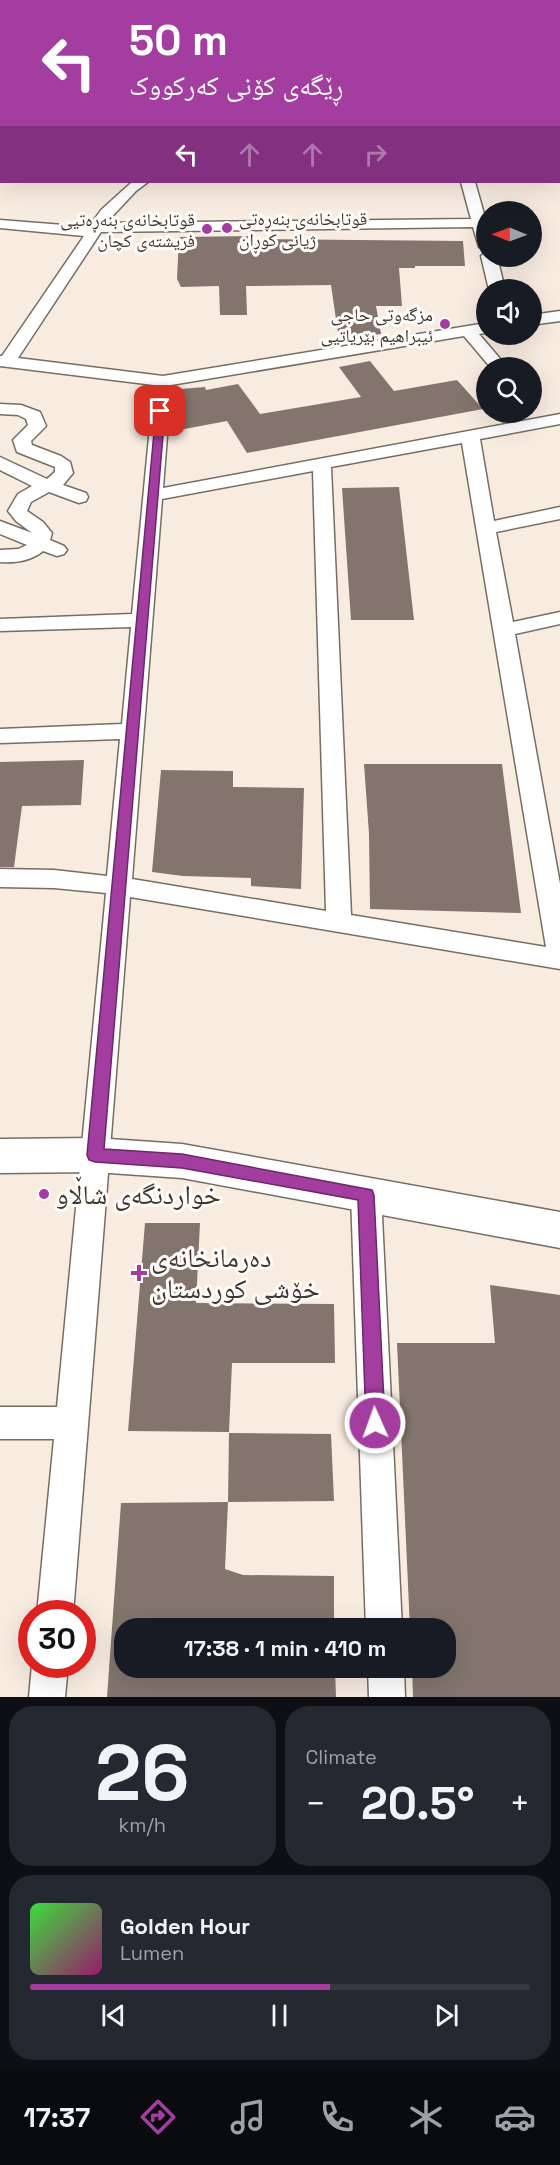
<!DOCTYPE html>
<meta charset="utf-8">
<style>
:root{--surface:#171b24;--page:#242831;--text:#f1f3f6;--muted:#9ea1a6;--line:#363941;--accent:#a43da0}
body{margin:0;font-family:"Space Grotesk","Noto Naskh Arabic",sans-serif;background:var(--page);color:var(--text);height:100vh;display:flex;flex-direction:column;font-size:22px;white-space:nowrap}
*{box-sizing:border-box;margin:0}
p{font-size:20px;color:var(--muted)}
.icon{flex:none;width:33px;height:33px;fill:none;stroke:currentColor;stroke-width:2;stroke-linecap:round;stroke-linejoin:round}
.map{position:relative;height:1697px;overflow:hidden}
.sheet{display:flex;flex-direction:column;gap:9px;padding:9px;background:#0d0f14;flex:1}
.sheet>*{flex:none}
.banner{position:absolute;left:0px;top:0px;width:561px;height:183px;box-shadow:0 6px 24px #0002;background:#a43da0;color:#fff;overflow:hidden}
.needle{width:39px;rotate:271deg}
.buttons{position:absolute;left:476px;top:201px;display:grid;gap:12px}
.buttons a{display:grid;place-items:center;width:66px;height:66px;border-radius:50%;background:var(--surface);box-shadow:0 6px 24px #0002;font-size:30px}
.speed{position:absolute;left:18px;top:1600px;display:flex;gap:12px;font-size:30px;font-weight:700;text-align:center}
.speed>*{display:grid;place-content:center;width:78px;height:78px;border-radius:50%;background:var(--surface);box-shadow:0 6px 24px #0002;line-height:1}
.speed .limit{border:9px solid #d22;background:#fff;color:#111}
.pin{position:absolute;display:grid;place-items:center;width:51px;height:51px;color:#fff;margin:-26px;border-radius:12px;box-shadow:0 3px 9px #0006}
.me{position:absolute;width:66px;margin:-33px;rotate:358deg;stroke-linejoin:round;filter:drop-shadow(0 0 4px #0008)}
.turn{display:flex;align-items:center;gap:21px;height:126px;padding:0 30px;font-size:27px}
.turn .icon{width:78px;height:78px;stroke-width:2.5}
.turn b{display:block;font-size:42px;line-height:51px}
.lanes{display:flex;align-items:center;height:57px;padding:0 30px;background:#0003;justify-content:center;gap:30px;direction:ltr}
.lanes .off{opacity:.35}
.big{font-size:45px;font-weight:600;line-height:1.1}
.sheet .card{flex:1;display:flex;flex-direction:column;justify-content:center;gap:9px;min-width:0;padding:0 21px;border-radius:24px;background:var(--page)}
.sheet .dial{align-items:center;gap:0}
.dial b{font-size:78px;line-height:1}
.song{display:flex;align-items:center;gap:18px}
.cover{width:72px;height:72px;border-radius:9px;background:linear-gradient(135deg,hsl(120 70% 55%),hsl(320 70% 35%))}
.played{height:6px;border-radius:3px;background:linear-gradient(90deg,var(--accent) 60%,var(--line) 60%)}
.keys{display:flex;justify-content:space-around;direction:ltr}
.heat{display:flex;justify-content:space-between;align-items:center;font-size:33px;direction:ltr}
.sheet .tiles{flex:1;display:grid;gap:9px;grid-template-columns:1fr 1fr}
.card:last-child{grid-column:span 2}
.trip{position:absolute;left:114px;top:1618px;width:342px;height:60px;border-radius:24px;background:var(--surface);box-shadow:0 6px 24px #0002;font-weight:600;line-height:60px;text-align:center}
.dock{display:flex;height:96px;justify-content:space-around;align-items:center;background:#090b0e;color:var(--muted)}
.dock .icon{width:42px;height:42px}
.dock .active{color:var(--accent)}
.dock b{font-size:27px;color:var(--text)}
.map>svg:first-child{display:block}
.building{fill:#83756e}
.lines{fill:none;stroke-linecap:round;stroke-linejoin:round}
.street-casing{stroke:#776d63;stroke-width:3}
.secondary-casing{stroke:#776d63;stroke-width:3}
.street{fill:#fff;fill-rule:evenodd}
.secondary{fill:#fff;fill-rule:evenodd}
.route{fill:#a43da0;stroke:#6b2868;stroke-width:1.5}
.poi-dot{fill:#a43da0;stroke:#fefbf9;stroke-width:2}
.labels{text-anchor:middle;dominant-baseline:central;stroke-width:6;stroke-linejoin:round;paint-order:stroke}
.far-poi-label{font-size:18px;fill:#3c3833;stroke:#fefbf9;text-anchor:end}
.near-poi-label{font-size:27px;fill:#3c3833;stroke:#fefbf9;text-anchor:start}
</style>
<div class="map">
<svg width="560" height="1697" viewBox="0 0 560 1697">
<rect width="100%" height="100%" fill="#f8ece1"/>
<!-- building -->
<path class="building" d="M253,236v3l210,2 2,25h-50v2h-16l3,38h-26l5,28 -42,6 -8,-55 -85,1 1,29h-27l-1,-29 -38,1 -4,-8 2,-42z
M370,361l24,30 63,-11 26,29 -236,44 -20,-32 -48,9 1,-41 25,-2 1,3 32,-6 22,30 101,-17 -22,-30z
M399,487l15,133h-63l-9,-132z
M84,760l-3,45 -59,1 -8,61h-14v-105z
M364,764h138l19,149 -151,-4 -1,-75z
M161,770l72,1v16l71,1 -3,101 -50,-3v-8l-68,-2 -31,-4z
M145,1223h55l-4,80 138,1 1,59h-103l-3,69 -101,-1z
M490,1285l70,10v402h-147l-1,-29h34v-39h-36l-13,-286h98z
M229,1433l102,1 3,67 -106,1z
M228,1502l-3,67 18,6 91,1v53h-210v39h211l1,29h-229l14,-194z"/>
<g class="lines">
<defs>
<path id="street" d="M313,0h12v2h-12z
M411,0h12v2h-12z
M516,0h12v2h-12z
M0,21h2v6h-2z
M0,55h2v8h-2z
M0,95h2v8h-2z
M0,120h2v9l-2,-1z
M132,182h16l-12,9 -30,32 365,-4 -10,-37h14l11,39v30l-7,-4 -6,-20 -372,5 -83,126 145,18 323,-53v10l-7,1 29,34h-17l-27,-32 -293,49 -8,103 397,-74v10l-80,15 14,82 66,-14v12l-64,13 17,90 47,-10v12l-45,10 45,250v85l-430,-72 -57,717h-36l17,-175h-54v-32h57l49,-514 -52,-5 -54,-1v-18l54,1 53,6 13,-137 -120,4v-14l122,-5 9,-97 -131,4v-12l132,-5 22,-229 -154,-19v-10h2l82,-120 -84,-8v-8l89,7 12,-17zM462,443l84,504 -195,-32 -20,-448zM313,471l13,440 -194,-32 30,-380z
M486,252v4h11l8,34h-16l-8,-34z
M560,311v10l-29,4v-10z
M0,404l21,1 19,7 6,14 -15,15 1,4 29,11 9,6 3,11 -10,12 23,8 2,4 -2,4 -7,2 -30,-11 -18,10 -4,9 16,11 9,11 -2,7 14,6 3,4 -3,4 -7,2 -14,-5c-12,10 -28,12 -43,11v-12l18,-1 9,-4 -27,-11v-13l32,12 -16,-12 -8,-10 10,-17 14,-8 -32,-16v-13l47,22 8,-7v-5l-38,-15 -4,-12 15,-15 -2,-6 -8,-4 -18,-1z
M366,1182l10,4 5,9 21,434h-36l-15,-434 5,-9z
M32,1665h36l-3,32h-36z
M368,1668h36l1,29h-36z"/>
<path id="secondary" d="M95,1138l87,6 378,68v36l-378,-70 -87,-6 -95,1v-34z"/>
</defs>
<!-- street casing -->
<use href="#street" class="street-casing"/>
<!-- secondary casing -->
<use href="#secondary" class="secondary-casing"/>
<!-- street -->
<use href="#street" class="street"/>
<!-- secondary -->
<use href="#secondary" class="secondary"/>
</g>
<!-- route -->
<path class="route" d="M160,408l5,3 -61,738 78,5 190,36 2,5 11,228 -3,7 -7,2 -6,-2 -3,-7 -8,-223 -176,-32 -87,-6 -6,-2 -2,-5 69,-744z"/>
<!-- markers -->
<g class="poi-dot">
<circle cx="227" cy="228" r="6"/>
<circle cx="207" cy="229" r="6"/>
<circle cx="445" cy="324" r="6"/>
<circle cx="44" cy="1194" r="6"/>
<path d="M136 1264h6v6h6v6h-6v6h-6v-6h-6v-6h6z"/>
</g>
<g class="labels">
<!-- far-poi labels -->
<g class="far-poi-label">
<text x="239" y="218" text-anchor="start">قوتابخانەی بنەڕەتی<tspan x="239" dy="21">ژیانی کوڕان</tspan></text>
<text x="195" y="219">قوتابخانەی بنەڕەتیی<tspan x="195" dy="21">فریشتەی کچان</tspan></text>
<text x="433" y="314">مزگەوتی حاجی<tspan x="433" dy="21">ئیبراهیم بێریاتیی</tspan></text>
</g>
<!-- near-poi labels -->
<g class="near-poi-label">
<text x="56" y="1194">خواردنگەی شاڵاو</text>
<text x="151" y="1257">دەرمانخانەی<tspan x="151" dy="31">خۆشی کوردستان</tspan></text>
</g>
</g>
</svg>
<div class="buttons">
<a><svg class="needle" viewBox="-14 -14 28 28"><path d="M0-13l5 13h-10z" fill="#e53935"/><path d="M0 13l5-13h-10z" fill="#9ea1a6"/></svg></a>
<a><svg class="icon" aria-label="sound" viewBox="0 0 24 24"><path d="M4 9h4l5-4v14l-5-4H4zM17 9q2 3 0 6"/></svg></a>
<a><svg class="icon" aria-label="search" viewBox="0 0 24 24"><circle cx="10" cy="10" r="6"/><path d="M15 15l6 6"/></svg></a>
</div>
<div class="speed"><div class="limit">30</div></div>
<div class="pin" style="left:160px;top:411px;background:#d93025"><svg class="icon" aria-label="arrive" viewBox="0 0 24 24"><path d="M6 21V4h12l-3 4 3 4H6"/></svg></div>
<svg class="me" style="left:375px;top:1423px" viewBox="-20 -20 40 40"><circle r="17" fill="#a43da0" stroke="#fff" stroke-width="3"/><path d="M0-11L8 9 0 5-8 9z" fill="#fff"/></svg>
<div class="trip">17:38 · 1 min · 410 m</div>
<div class="banner">
<div class="turn"><svg class="icon" aria-label="left" viewBox="0 0 24 24"><path d="M17 20v-9H6M10 6l-5 5 5 5"/></svg><div><b>50 m</b>ڕێگەی کۆنی کەرکووک</div></div>
<div class="lanes"><svg class="icon" aria-label="left" viewBox="0 0 24 24"><path d="M17 20v-9H6M10 6l-5 5 5 5"/></svg><svg class="icon off" aria-label="ahead" viewBox="0 0 24 24"><path d="M12 20V5M6 11l6-6 6 6"/></svg><svg class="icon off" aria-label="ahead" viewBox="0 0 24 24"><path d="M12 20V5M6 11l6-6 6 6"/></svg><svg class="icon off" aria-label="right" viewBox="0 0 24 24"><path d="M7 20v-9h11M14 6l5 5-5 5"/></svg></div>
</div>
</div>
<section class="sheet">
<div class="tiles">
<div class="card dial"><b>26</b><p>km/h</p></div>
<div class="card"><p>Climate</p>
<div class="heat"><a>−</a><b class="big">20.5°</b><a>+</a></div>
</div>
<div class="card">
<div class="song"><i class="cover"></i><div><b>Golden Hour</b><p>Lumen</p></div></div>
<div class="played"></div>
<div class="keys"><svg class="icon" aria-label="previous" viewBox="0 0 24 24"><path d="M18 5L8 12l10 7zM5 5v14"/></svg><svg class="icon" aria-label="pause" viewBox="0 0 24 24"><path d="M8 5v14M16 5v14"/></svg><svg class="icon" aria-label="next" viewBox="0 0 24 24"><path d="M6 5l10 7-10 7zM19 5v14"/></svg></div>
</div>
</div>
</section>
<nav class="dock">
<b>17:37</b>
<svg class="icon active" aria-label="directions" viewBox="0 0 24 24"><path d="M12 3l9 9-9 9-9-9zM9 14v-3h6M13 9l2 2-2 2"/></svg>
<svg class="icon" aria-label="music" viewBox="0 0 24 24"><path d="M9 18V5l10-2v13"/><circle cx="6" cy="18" r="3"/><circle cx="16" cy="16" r="3"/></svg>
<svg class="icon" aria-label="phone" viewBox="0 0 24 24"><path d="M5 4h4l2 5-3 2q2 4 5 5l2-3 5 2v4C11 20 4 13 5 4z"/></svg>
<svg class="icon" aria-label="climate" viewBox="0 0 24 24"><path d="M12 3v18M4 7l16 10M4 17L20 7"/></svg>
<svg class="icon" aria-label="car" viewBox="0 0 24 24"><path d="M5 17H2v-5l4-1 3-4h7l3 4 3 1v5h-3M9 17h6M6 11h13"/><circle cx="7" cy="17" r="2"/><circle cx="17" cy="17" r="2"/></svg>
</nav>
